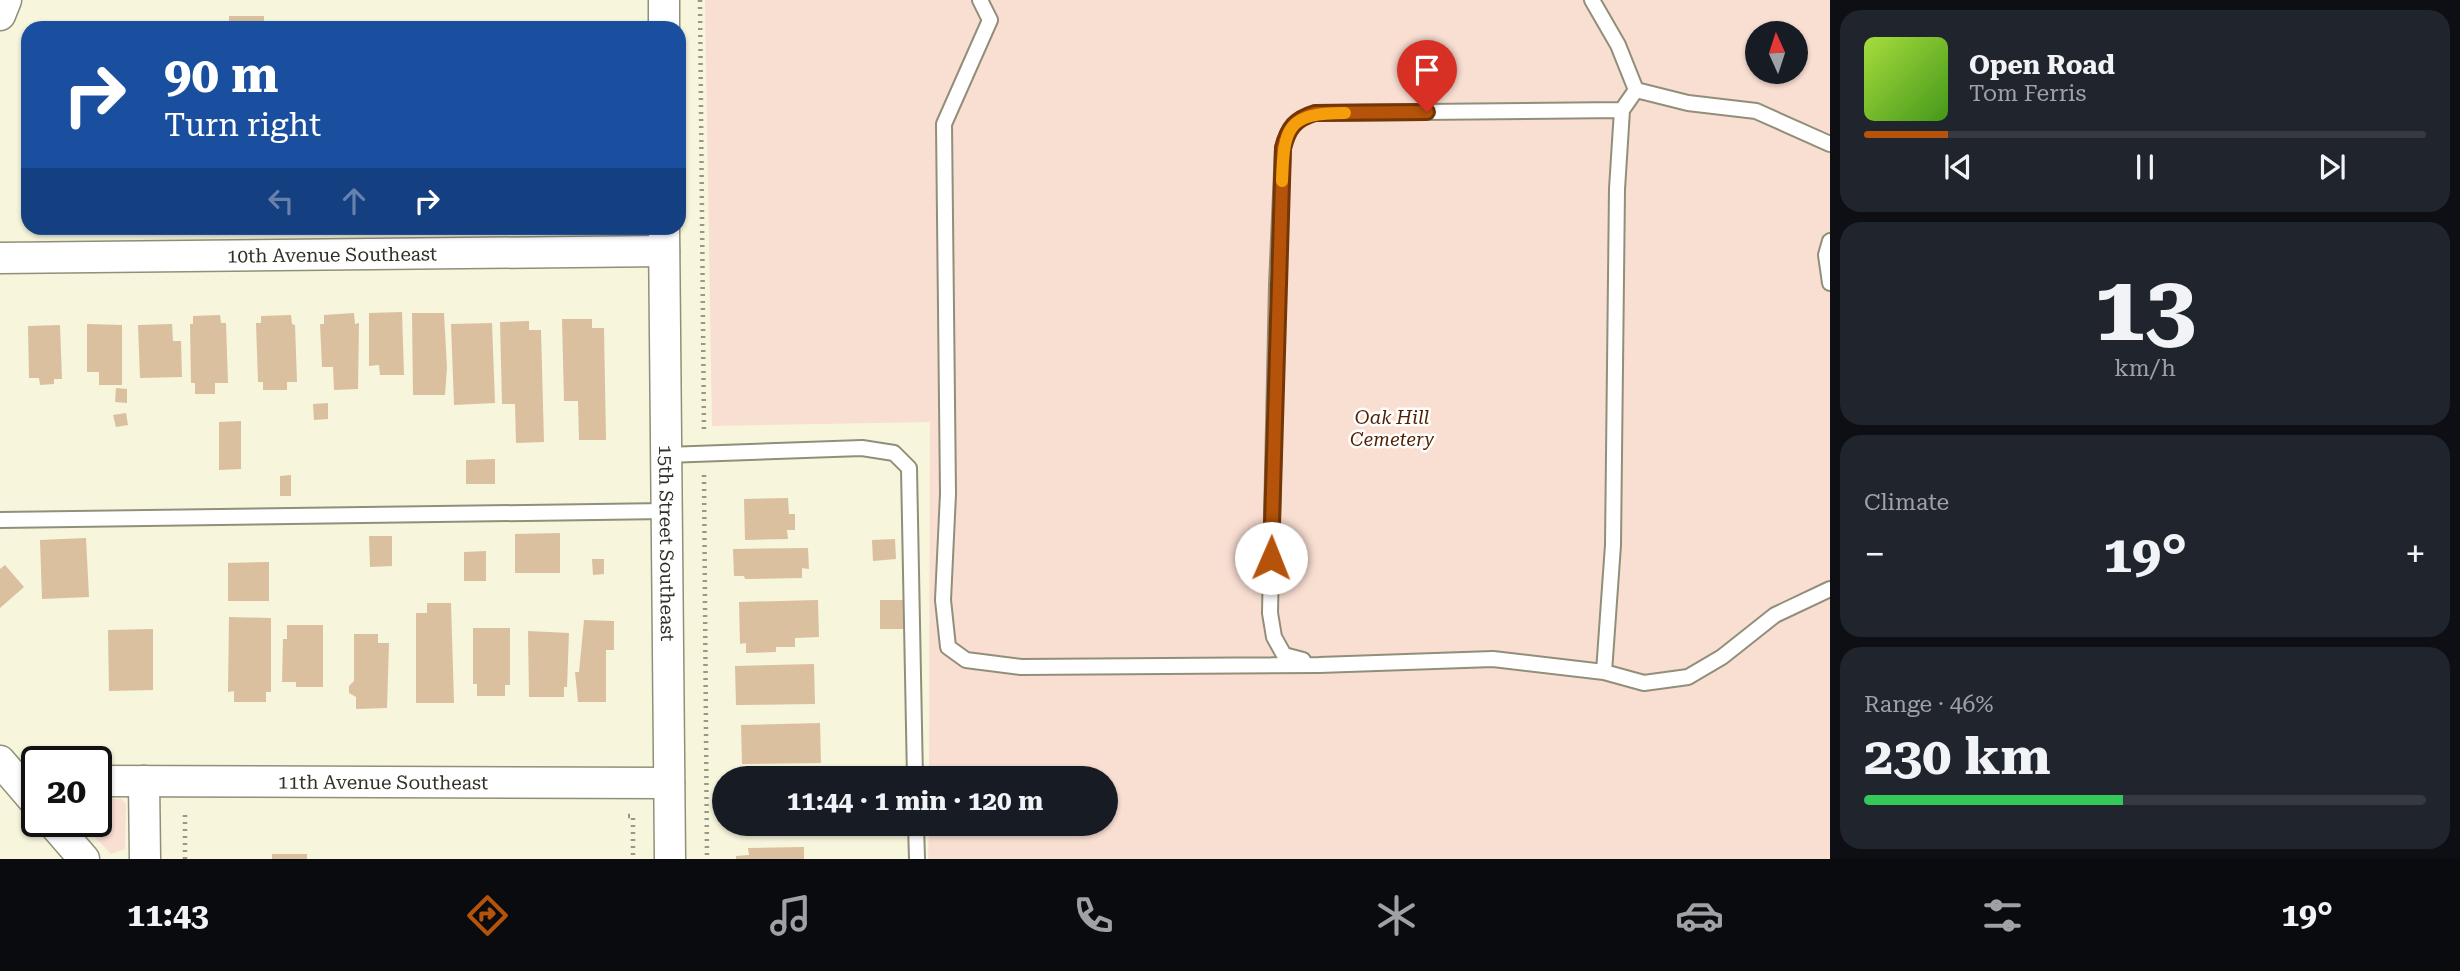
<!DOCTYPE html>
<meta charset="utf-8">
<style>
:root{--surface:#171b24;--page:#20242c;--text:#f1f3f6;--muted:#9ea1a6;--line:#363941;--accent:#b45309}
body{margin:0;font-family:"Roboto Serif",serif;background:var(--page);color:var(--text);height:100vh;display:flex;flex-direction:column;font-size:26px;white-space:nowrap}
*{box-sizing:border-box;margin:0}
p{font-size:23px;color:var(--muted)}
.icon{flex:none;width:38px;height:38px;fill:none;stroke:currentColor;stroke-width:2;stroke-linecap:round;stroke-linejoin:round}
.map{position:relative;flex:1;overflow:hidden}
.sheet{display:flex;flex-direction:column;gap:10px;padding:10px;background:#0d0f14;width:630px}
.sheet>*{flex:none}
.guide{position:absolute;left:21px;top:21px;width:665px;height:214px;border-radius:21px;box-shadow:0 2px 5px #0004;background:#1a4fa0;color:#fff;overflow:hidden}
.needle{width:46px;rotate:357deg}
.fabs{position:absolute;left:1745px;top:21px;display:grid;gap:14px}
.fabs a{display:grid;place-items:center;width:63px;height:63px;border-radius:50%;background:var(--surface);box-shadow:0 2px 5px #0004;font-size:35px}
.speed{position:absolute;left:21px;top:746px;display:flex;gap:14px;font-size:35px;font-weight:700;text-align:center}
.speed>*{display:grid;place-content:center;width:91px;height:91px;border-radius:50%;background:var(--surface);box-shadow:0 2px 5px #0004;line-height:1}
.speed .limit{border:4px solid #111;border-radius:10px;background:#fff;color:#111}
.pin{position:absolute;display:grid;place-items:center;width:60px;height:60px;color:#fff;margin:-72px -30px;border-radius:50% 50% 50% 0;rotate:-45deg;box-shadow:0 0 7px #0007}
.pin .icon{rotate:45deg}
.me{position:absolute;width:77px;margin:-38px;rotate:1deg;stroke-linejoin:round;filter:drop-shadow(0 0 5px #0008)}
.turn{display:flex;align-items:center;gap:24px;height:147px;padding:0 28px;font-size:32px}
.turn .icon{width:91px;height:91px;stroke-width:2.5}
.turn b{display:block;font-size:49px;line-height:60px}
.lanes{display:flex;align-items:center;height:66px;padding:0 28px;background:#0003;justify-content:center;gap:35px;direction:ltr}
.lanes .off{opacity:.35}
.big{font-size:52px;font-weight:700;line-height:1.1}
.sheet .tile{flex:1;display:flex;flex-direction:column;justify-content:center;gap:10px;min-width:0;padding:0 24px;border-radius:21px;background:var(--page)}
.sheet .dial{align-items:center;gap:0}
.dial b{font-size:91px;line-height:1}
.song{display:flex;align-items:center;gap:21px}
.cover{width:84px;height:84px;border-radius:10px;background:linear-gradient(135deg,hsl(80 70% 55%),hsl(100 70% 35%))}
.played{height:7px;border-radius:4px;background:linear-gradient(90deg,var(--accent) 15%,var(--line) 15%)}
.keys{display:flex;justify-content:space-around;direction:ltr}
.heat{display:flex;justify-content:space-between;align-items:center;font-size:38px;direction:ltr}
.charge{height:10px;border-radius:5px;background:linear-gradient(90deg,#34c759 46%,var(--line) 0)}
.trip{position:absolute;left:712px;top:766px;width:406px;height:70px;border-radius:35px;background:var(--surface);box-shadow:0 2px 5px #0004;font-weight:700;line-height:70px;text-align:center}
.tab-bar{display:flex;height:112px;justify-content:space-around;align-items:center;background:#090b0e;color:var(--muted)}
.tab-bar .icon{width:49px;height:49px}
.tab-bar .on{color:var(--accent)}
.tab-bar b{font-size:32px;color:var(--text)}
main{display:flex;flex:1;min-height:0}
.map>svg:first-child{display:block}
.green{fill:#f9ded2;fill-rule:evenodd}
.building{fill:#dac09e}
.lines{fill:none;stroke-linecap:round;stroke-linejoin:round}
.lane-casing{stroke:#918f79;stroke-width:18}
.street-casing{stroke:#918f79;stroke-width:33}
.path{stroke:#999786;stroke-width:4.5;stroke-dasharray:2 5;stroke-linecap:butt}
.lane{stroke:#fff;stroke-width:14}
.street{stroke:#fff;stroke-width:30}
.route-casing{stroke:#753606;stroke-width:18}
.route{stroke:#b45309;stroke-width:12}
.slow{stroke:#f59e0b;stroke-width:12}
.labels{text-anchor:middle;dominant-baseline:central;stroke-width:5;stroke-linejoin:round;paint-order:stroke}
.street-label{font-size:19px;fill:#313027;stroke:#fff}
.park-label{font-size:19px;font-style:italic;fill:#511f02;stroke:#fff}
</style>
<main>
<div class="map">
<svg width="1830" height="859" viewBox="0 0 1830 859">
<rect width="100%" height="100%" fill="#f7f5dc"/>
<!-- green -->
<path class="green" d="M705,0h1125v859h-902l1,-35h177v-45h-177l1,-357 -218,4zM1757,33h39v39h-39z
M96,798l26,1 4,5 -1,45 -14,5 -31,-33h16z"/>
<!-- building -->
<path class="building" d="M229,16h35v12h-35z
M402,312l2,63h-24l-1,-10 -10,1v-53z
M354,313l1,11 4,-1 -1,66 -24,1 -1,-23h-11l-2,-43h4v-9z
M412,313h32l3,55 -2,27h-32z
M220,315l1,8h5l2,60h-13v11h-20v-11h-4l-1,-59h3v-8z
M291,315l1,9 3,1 2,57h-10v8h-24v-8h-5l-2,-59h5v-7z
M562,319h30v9h12l2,112h-27l-1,-39h-14z
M529,321v9h12l3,112 -28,1 -1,-39h-13l-2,-82z
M492,323l3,80 -41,2 -3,-81z
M87,324l35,1v60h-23v-13h-12z
M172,324l1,17h8l1,36 -42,1 -2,-53z
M60,325l2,54h-8v5l-14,1 -1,-7h-10l-1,-52z
M116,388l11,1v14l-12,-1z
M328,403v16l-14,1 -1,-16z
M126,413l2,12 -12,2 -3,-12z
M241,421v48l-22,1v-48z
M495,459v25h-29v-24z
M291,475v21h-11v-20z
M788,498l1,16h6v16h-8l1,9 -43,1 -1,-41z
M560,533v40h-45v-39z
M369,536h23v30l-22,1z
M86,538l3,59 -47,2 -2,-59z
M895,539l1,20 -23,2 -1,-21z
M808,548l1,21 -7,-1v10l-57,1 -1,-3h-10l-1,-27z
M486,551v30h-22v-29z
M592,559h12v15l-11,1z
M269,562v39h-41v-38z
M5,565l19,22 -24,21v-39z
M818,600l1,37 -24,1v9h-19v5l-30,1v-10l-6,1 -1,-42z
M880,600h25v29h-25z
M427,603h24l3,100h-38v-90h11z
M229,617l42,1v74h-5v10h-32v-11l-6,1z
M584,620l30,1v29h-8v52h-28l-3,-30h4z
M287,625h36v62h-27v-5h-14l1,-43h4z
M473,628h37v57h-5v11h-28v-12h-4z
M153,629v61l-44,1 -1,-61z
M528,631l41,2 -2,54h-3v10h-35z
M354,634h24v9h11l-2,65 -31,1v-12l-7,-4v-7l5,-5z
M814,664l1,40 -79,1 -1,-39z
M820,723l1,40 -79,1 -1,-39z
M804,847v12h-68v-3l13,-1 -1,-7z
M272,854h35v5h-35z"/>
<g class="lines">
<defs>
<path id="lane" d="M980,0l10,20 -46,104 4,370 -5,106 5,47 18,13 55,7 298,-2 174,-6 111,13 40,11 44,-6 34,-20 53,-42 55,-26
M1592,0l26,45 18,45 52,13 68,8 74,33
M1830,241l-4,14 4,28
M666,455l196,-7 32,5 15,15 6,311
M0,520l666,-9
M1303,660l-19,-5 -10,-18 -4,-24 7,-328 6,-137c5,-20 12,-29 32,-35l307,-3
M1604,672l9,-127 4,-356 5,-79 14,-20
M916,824l1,35"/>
<g id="street">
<path d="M0,15l6,-15"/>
<path d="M664,28v-28"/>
<path id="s1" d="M664,228l6,631"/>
<path id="s2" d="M0,258l664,-7"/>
<path d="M0,761l37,43"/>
<path id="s3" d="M96,781l573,2"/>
<path d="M144,781l1,78"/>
<path d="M51,821l33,38"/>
</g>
</defs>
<!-- lane casing -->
<use href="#lane" class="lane-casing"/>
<!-- street casing -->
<use href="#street" class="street-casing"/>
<!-- path -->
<path class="path" d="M700,0l4,431
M704,475l3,384
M628,816h5v43
M185,859v-44h4"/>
<!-- lane -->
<use href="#lane" class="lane"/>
<!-- street -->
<use href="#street" class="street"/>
</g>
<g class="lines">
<defs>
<path id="route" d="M1271,558l12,-410c5,-20 12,-29 32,-35l112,-1"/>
</defs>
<!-- route casing -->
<use href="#route" class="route-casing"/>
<!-- route -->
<use href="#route" class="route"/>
<!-- slow -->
<path class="slow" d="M1282,181c2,-54 5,-68 63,-68"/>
</g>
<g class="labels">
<!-- street labels -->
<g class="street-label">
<text stroke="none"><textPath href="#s2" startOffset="332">10th Avenue Southeast</textPath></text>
<text stroke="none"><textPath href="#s1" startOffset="315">15th Street Southeast</textPath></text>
<text stroke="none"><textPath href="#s3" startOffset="287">11th Avenue Southeast</textPath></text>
</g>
<!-- park labels -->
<g class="park-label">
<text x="1392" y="417">Oak Hill<tspan x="1392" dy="22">Cemetery</tspan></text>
</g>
</g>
</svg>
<div class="fabs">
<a><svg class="needle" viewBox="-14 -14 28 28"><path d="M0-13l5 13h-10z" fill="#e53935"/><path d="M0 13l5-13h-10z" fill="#9ea1a6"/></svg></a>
</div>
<div class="speed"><div class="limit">20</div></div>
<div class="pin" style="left:1427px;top:112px;background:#d93025"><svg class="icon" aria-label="arrive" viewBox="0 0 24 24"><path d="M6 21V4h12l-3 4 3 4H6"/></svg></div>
<svg class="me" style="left:1271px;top:558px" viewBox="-20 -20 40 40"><circle r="19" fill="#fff"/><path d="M0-13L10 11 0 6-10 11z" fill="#b45309"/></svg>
<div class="trip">11:44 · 1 min · 120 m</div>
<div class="guide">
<div class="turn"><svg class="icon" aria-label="right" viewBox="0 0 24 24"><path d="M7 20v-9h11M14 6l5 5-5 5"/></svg><div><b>90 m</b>Turn right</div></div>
<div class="lanes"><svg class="icon off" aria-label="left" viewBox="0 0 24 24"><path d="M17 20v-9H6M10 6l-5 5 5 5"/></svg><svg class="icon off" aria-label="ahead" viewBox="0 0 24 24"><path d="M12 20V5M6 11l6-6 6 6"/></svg><svg class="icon" aria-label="right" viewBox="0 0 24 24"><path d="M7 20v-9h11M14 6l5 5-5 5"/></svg></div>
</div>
</div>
<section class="sheet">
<div class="tile">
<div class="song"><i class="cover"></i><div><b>Open Road</b><p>Tom Ferris</p></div></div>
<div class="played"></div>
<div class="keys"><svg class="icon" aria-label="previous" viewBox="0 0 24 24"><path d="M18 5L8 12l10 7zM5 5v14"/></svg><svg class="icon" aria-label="pause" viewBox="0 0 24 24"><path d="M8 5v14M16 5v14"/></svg><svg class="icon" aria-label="next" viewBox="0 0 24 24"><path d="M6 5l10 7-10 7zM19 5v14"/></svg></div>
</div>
<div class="tile dial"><b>13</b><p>km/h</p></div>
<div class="tile"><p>Climate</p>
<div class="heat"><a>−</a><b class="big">19°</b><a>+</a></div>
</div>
<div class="tile"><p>Range · 46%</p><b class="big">230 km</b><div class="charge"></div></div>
</section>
</main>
<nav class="tab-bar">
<b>11:43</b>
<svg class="icon on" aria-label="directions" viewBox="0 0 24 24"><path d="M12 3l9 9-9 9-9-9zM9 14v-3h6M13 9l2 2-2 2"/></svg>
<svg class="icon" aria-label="music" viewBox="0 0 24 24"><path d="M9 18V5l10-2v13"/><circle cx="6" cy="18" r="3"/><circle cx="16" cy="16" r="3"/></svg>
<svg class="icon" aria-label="phone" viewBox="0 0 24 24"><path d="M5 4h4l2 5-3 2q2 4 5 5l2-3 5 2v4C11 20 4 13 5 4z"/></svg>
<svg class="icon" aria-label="climate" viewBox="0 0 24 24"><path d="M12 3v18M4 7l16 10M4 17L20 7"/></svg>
<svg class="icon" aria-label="car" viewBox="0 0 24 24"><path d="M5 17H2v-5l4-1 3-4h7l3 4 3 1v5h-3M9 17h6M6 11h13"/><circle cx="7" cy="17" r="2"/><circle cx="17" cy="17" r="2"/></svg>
<svg class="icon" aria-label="filters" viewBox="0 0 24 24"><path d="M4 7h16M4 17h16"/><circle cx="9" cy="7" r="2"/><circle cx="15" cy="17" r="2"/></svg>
<b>19°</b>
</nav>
